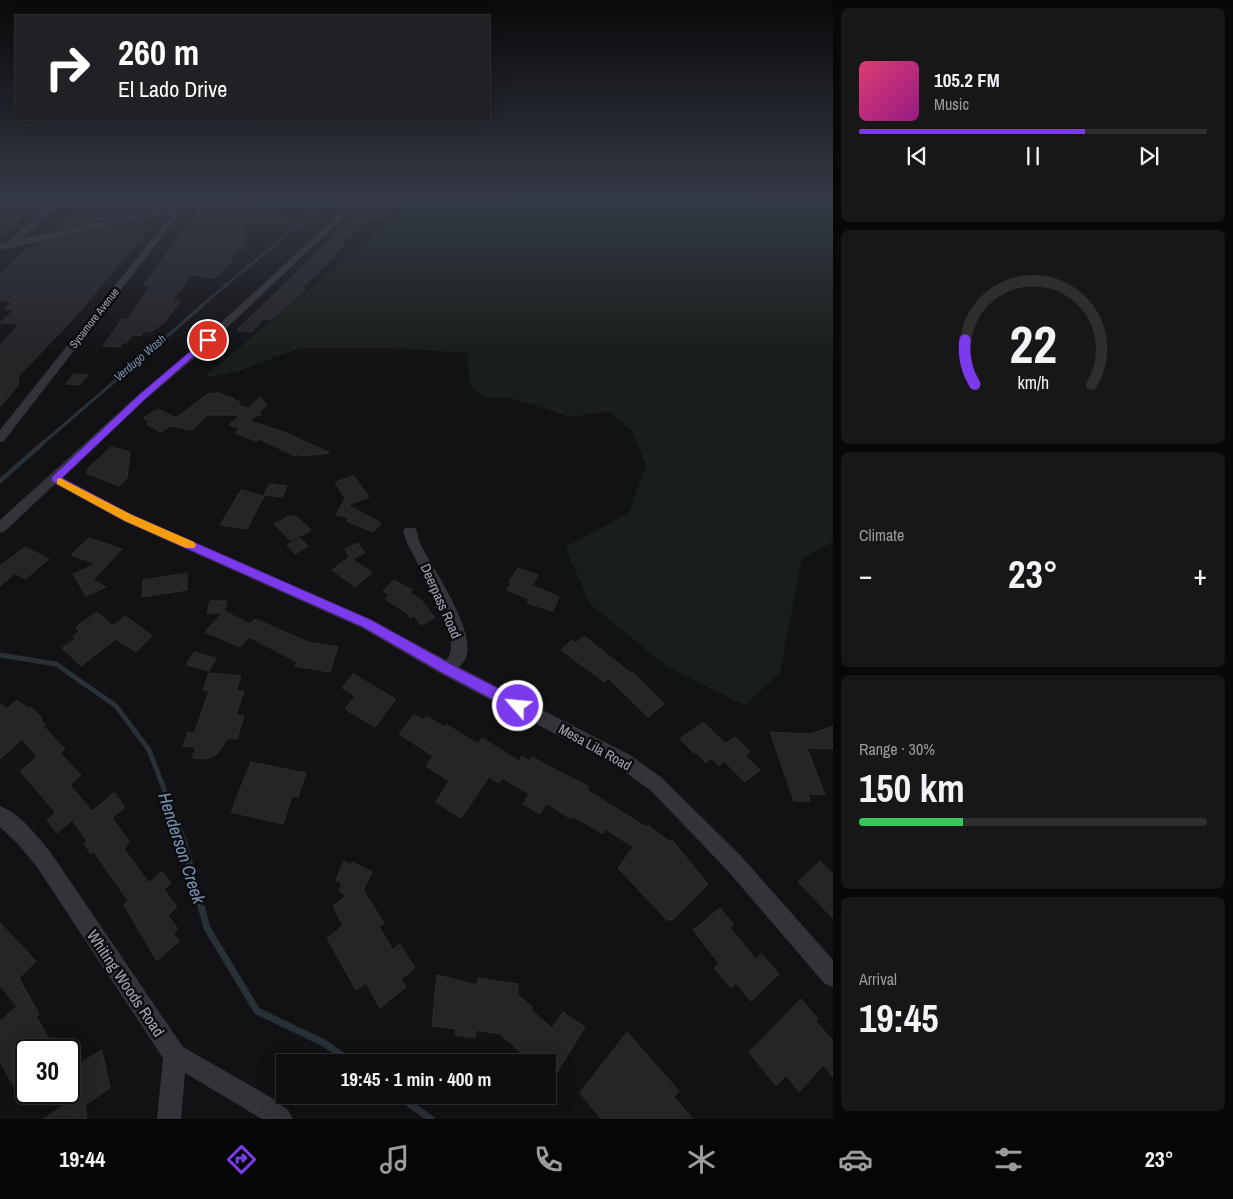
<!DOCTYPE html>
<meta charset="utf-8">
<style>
:root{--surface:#0e0e0f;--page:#171718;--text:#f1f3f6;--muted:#9b9c9e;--line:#2e2e2f;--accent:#7c3aed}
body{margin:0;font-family:"Archivo Narrow",sans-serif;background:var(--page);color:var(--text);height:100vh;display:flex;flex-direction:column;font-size:19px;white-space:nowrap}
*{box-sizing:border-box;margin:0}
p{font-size:16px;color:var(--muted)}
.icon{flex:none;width:28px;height:28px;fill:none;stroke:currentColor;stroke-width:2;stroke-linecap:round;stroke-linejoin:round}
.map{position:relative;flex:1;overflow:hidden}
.sheet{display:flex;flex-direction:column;gap:8px;padding:8px;background:#080808;width:400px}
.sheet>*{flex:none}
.banner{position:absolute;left:15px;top:15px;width:475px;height:105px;border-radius:0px;box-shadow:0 5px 20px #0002,0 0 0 1px var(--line);background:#202124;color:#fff;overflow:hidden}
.speed{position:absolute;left:15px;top:1039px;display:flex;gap:10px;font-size:25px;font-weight:700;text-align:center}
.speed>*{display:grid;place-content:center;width:65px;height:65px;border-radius:50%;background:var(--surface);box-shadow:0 5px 20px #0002,0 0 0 1px var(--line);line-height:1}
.speed .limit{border:2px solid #111;border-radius:8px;background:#fff;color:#111}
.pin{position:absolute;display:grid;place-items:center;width:42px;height:42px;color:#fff;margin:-21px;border:2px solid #fff;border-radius:50%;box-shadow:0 1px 5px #0007}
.me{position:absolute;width:55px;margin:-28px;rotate:297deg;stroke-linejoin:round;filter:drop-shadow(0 0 4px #0008)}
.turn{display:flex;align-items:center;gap:18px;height:105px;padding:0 20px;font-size:22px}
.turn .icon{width:65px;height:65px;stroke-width:2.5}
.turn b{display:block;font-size:35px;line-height:42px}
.big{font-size:38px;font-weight:700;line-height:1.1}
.sheet .tile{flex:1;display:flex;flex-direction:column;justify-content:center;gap:8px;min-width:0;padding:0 18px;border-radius:8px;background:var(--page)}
.sheet .dial{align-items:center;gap:0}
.dial svg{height:130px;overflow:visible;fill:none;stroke:var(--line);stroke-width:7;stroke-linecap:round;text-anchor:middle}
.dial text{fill:var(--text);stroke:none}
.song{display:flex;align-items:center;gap:15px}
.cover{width:60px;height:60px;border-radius:8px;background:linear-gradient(135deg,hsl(340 70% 55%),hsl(310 70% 35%))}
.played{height:5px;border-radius:2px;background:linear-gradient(90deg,var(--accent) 65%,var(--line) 65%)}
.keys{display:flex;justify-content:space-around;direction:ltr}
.heat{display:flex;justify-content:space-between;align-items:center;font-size:28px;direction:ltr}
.charge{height:8px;border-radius:4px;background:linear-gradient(90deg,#34c759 30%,var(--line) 0)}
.trip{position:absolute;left:276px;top:1054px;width:280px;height:50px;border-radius:0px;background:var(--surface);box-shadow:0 5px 20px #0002,0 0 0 1px var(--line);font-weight:700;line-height:50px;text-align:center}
.tab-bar{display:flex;height:80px;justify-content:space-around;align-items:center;background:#060606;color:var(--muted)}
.tab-bar .icon{width:35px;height:35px}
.tab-bar .current{color:var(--accent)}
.tab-bar b{font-size:22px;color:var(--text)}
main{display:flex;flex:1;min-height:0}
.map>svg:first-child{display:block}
.green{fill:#181f1a}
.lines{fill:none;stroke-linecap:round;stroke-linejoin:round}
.stream-far4{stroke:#283038;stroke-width:2.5}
.stream-far3{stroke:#283038;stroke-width:3}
.stream-far2{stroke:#283038;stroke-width:4.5}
.stream-far1{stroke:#283038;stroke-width:5}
.stream{stroke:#283038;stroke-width:7}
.building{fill:#252528;stroke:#2c2c30}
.minor{fill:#333439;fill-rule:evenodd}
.tertiary{fill:#333439;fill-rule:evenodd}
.route{fill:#7c3aed;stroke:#51269a}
.slow{fill:#f59e0b}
.labels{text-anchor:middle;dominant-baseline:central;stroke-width:5;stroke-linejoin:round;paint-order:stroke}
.far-street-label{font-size:11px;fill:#a3a7b6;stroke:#0d0d0f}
.far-water-label{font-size:12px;font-style:italic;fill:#7793b4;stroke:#0d0d0f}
.street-label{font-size:14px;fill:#a3a7b6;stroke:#0d0d0f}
.near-street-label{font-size:16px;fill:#a3a7b6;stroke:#0d0d0f}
.near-water-label{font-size:18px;font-style:italic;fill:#7793b4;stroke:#0d0d0f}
</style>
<main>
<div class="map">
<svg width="833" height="1119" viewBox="0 0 833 1119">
<rect width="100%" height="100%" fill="#121214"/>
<!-- green -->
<path class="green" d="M417,199h416v343l-31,16 -22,115 -35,32 -79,-39 -76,-62 -25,-57 64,-34 17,-48 -13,-33 -24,-21 -38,6 -60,-19 -27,-1 -14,-12 -3,-32 -74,-5h-94l-59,23 -37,7z"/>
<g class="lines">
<!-- stream-far4 -->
<path class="stream-far4" d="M200,307l129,-108"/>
<!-- stream-far3 -->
<path class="stream-far3" d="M43,443l159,-137"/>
<!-- stream-far2 -->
<path class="stream-far2" d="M0,481l44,-39"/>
<!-- stream-far1 -->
<path class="stream-far1" d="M0,655l56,9 60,42 33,44 34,88"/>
<!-- stream -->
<path class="stream" d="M182,837l25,91 50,83 67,32 27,19
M397,1095l34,24"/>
</g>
<!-- building -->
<path class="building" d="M44,199l-28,23 -16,15v-24l16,-13z
M87,199h34l-1,2 43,1 -5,6 -102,22z
M370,201l20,3 -4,3 4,1 -12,12 -10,-2 -26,26h3l-12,12h2l-33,32 4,1 -35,31 -8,-1 -11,13 -15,-2z
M228,207l61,11v6h-45v25l-6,1 -7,7v5l-15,16 -26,-3 -18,26h8l-14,20 -14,10h-8l-3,5 -9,-1 -6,8h-4l-2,4 -17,-1 19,-27h6l22,-33 -7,-1 55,-73z
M148,220l-5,6h8l-76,91 -57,60 1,7 -19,23v-61l19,-22 -19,-1 14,-13 -10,-1 8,-8h-12v-27l27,-26 11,-1 4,-4z
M74,374l14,1 -8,10 -14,-1z
M217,392l18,7 -2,1 7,2 -2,3 10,3 12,-11 7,8 -8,7 2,3h-4l-7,6 34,11 46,21 -27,3 -5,-2 -3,2 -36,-17 -3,2 -21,-8 5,-5 -11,-3 11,-10h-33l-15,15 -22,-4 -9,6 -15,-8 3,-2 -6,-4 15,-9 18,9 33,-25 4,1z
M111,447l19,5 -3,26 -8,8 -33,-13 3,-3h-3z
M354,476l15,21 -21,8 33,18 -8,9 -27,-11 3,-3 -13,-3 9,-17 -10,-16z
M269,484l18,2 -5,11 -18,-2z
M241,490l23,6 -17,33 -27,-4z
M295,515l16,15 -20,11 -17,-17 15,-8 2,1z
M89,538l33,11 -29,31 13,7 -20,9 -13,-22 23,-10 -25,-9z
M300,538l8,8 -13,8 -8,-9z
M358,543l7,10 -13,6 20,14 -17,14 -23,-17 17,-13 1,1 -5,-9z
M25,547l24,12 -24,20 -10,-6 -15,13v-20z
M518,568l20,7 -6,10 27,12 -6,14 -26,-8 2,-4 -22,-9 4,-7 -2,-1z
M187,573v17l-45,7 1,-17z
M394,580l18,10 -2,2 12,9 13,17 -14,7 -7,-9 -4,2 -3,-5 -22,-14 5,-4 -7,-4z
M210,601h17l-3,10 26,13 5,-5 53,23 30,5 -8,25 -35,-6 2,-4 -48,-25 -9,10 -35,-15 17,-19h-15z
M97,612l16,14 12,-10 27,20 -16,16 -20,-13 -35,27 -19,-18 13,-9 -2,-3 7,-5 -4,-4z
M584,636l47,37 1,-1 32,32 -16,13 -40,-39 -4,4 -43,-32 11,-10 4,3z
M194,652l22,6 -7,13 -23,-6z
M209,673l32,3 -5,15h8l-8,24 8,1 -7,23 -9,-1 -10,15 -6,4 -7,2 -13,-1 4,-11 -13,-1 5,-14 6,1 8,-21 7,-21 -6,-1z
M353,674l43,25 -21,28 -30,-18 10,-13 -13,-8z
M17,700l12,9 2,-2 11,11 -2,2 5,4 -2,2 22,23 -5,4 21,22 -11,10 22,26 22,-18 8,10 2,5 -12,10 17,23 -5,8 25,34 13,-12 9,12 -7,6 13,18 -9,8 10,14 -5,4 6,8 -22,20 -33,-56 4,-4 -34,-49 -3,2 -7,-10 3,-3 -15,-21 -15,13 -10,-13 9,-7 -36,-42 17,-14 -15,-18 -22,20v-56l7,6z
M414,714l10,6 2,-4 19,11 2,-2 31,19 4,-6 37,23 3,-5 8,5 2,-4 43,23v-1l14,8 -2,3 59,37 2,-2 22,17 2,-2 36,44 -36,36h-5l-49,-52 15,-21 -28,-18 -2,5 -30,-18 -2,3 -25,-16 -6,11 -17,-10 6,-10 -27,-16 -3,5 -10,-6 -28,41 -25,-16 13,-21 -23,-15 7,-10 -34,-22z
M703,722l23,22 9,-7 15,15 -5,4 15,14 -15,12 -21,-21 -5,5 -8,-8 -5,5 -10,-11 -2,1 -14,-14z
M833,726v23l-26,-1 18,47 -17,-1 2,7h-16l-24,-69 41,2z
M251,762l55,11 -8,24 -6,-1 -9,28 -52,-12z
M344,861l7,4 1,-3 20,10 -9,18 21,33 -5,4 14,23 7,-6 15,24 -14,11 5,8 -26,21 -14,-25 -10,7 -29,-52 16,-12 -10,-20 13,-10 -7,-5 3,-8 -6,-3z
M820,861l13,13v44l-35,-36z
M720,908l14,17 -4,3 26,31 6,-5 17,20 -28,27 -15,-18 -5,5 -17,-20 5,-5 -26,-33z
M0,923l36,38 -17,17 20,36 -3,3 20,33h-30v40l-7,7 -19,-36v-40l17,-15 -17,-20z
M437,975l40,10 1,-7 40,6v11l14,12 -1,3 21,18 11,-16 22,15 -37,60v-25h-16l-32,-28 -24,-4 -1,8 -20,-3 1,-6 -24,-3z
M801,999l17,20 -2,2 17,20v36l-10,-12 -24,27 -13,-17 -10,11 -27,-34z
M627,1032l52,59 -5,6 19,22h-92l-21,-26z
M102,1050l8,38 -25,17 2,14h-44l31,-20 -5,-29z"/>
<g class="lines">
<!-- minor -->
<path class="minor" d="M184,199h7l-187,242 -4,1v-12z
M356,199h7l-165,156 -52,44 -84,79 71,37 239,105 74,40c22,-22 -33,-98 -41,-123l-2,-6 2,-3h10c3,5 3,12 6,17 13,25 52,82 46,109 -1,5 -5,10 -8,13l171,88 32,23 79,78 92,104v27l-8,-3 -98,-114 -47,-49 -30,-31 -32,-23 -177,-93 -79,-46 -239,-107 -68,-37 -50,47 -5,2v-13l138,-125 52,-44z
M0,806c21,8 37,30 51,47l132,194 89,51 17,13 4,8h-31l-77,-46 -4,46h-24l6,-61 -126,-191 -19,-23 -18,-17z"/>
<!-- tertiary -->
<path class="tertiary" d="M55,199h10l-44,40 188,-40h18l-4,3 -223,48v-6l6,-1z"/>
</g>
<!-- sky -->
<linearGradient id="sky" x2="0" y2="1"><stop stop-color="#0a0a0b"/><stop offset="0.56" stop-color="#333945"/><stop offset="1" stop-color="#333945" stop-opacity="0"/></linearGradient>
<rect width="833" height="356" fill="url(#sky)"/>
<!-- route -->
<path class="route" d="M205,339l7,1 -67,59 -83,79 70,37 239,105 81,45 71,36 2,5 -2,4 -5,2 -5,-2 -70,-37 -80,-46 -238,-106 -73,-40v-4l87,-82z"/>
<!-- slow -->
<path class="slow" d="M60,478l72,37 62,27 2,3 -2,3h-8l-61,-27 -68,-37v-5z"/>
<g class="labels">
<!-- far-street labels -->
<g class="far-street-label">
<text transform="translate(94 318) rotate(-52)">Sycamore Avenue</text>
</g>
<!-- far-water labels -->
<g class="far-water-label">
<text transform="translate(140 358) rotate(-41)">Verdugo Wash</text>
</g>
<!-- street labels -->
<g class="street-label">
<text transform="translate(441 601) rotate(66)">Deerpass Road</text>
<text transform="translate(595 747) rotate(29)">Mesa Lila Road</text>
</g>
<!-- near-street labels -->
<g class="near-street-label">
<text transform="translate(126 983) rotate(56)">Whiting Woods Road</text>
</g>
<!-- near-water labels -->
<g class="near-water-label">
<text transform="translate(182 848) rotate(72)">Henderson Creek</text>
</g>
</g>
</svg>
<div class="speed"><div class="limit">30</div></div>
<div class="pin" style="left:208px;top:340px;background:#d93025"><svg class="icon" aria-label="arrive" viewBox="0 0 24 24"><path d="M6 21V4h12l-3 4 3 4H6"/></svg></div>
<svg class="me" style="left:518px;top:706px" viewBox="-20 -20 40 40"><circle r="17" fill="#7c3aed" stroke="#fff" stroke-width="3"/><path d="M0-11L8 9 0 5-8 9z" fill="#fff"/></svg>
<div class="trip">19:45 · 1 min · 400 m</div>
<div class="banner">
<div class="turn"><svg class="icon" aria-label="right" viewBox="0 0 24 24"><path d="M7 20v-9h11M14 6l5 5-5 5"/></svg><div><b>260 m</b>El Lado Drive</div></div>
</div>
</div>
<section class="sheet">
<div class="tile">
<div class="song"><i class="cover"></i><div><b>105.2 FM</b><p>Music</p></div></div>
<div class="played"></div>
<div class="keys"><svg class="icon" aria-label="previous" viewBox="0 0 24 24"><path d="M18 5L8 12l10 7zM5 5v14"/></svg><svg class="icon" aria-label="pause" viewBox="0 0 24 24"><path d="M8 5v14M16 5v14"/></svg><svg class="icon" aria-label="next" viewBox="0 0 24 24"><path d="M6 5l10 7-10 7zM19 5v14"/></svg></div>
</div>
<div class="tile dial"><svg viewBox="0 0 100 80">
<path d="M14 69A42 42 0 1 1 86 69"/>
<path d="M14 69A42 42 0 0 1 8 42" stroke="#7c3aed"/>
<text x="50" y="56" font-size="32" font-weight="700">22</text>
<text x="50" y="72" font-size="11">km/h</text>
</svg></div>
<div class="tile"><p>Climate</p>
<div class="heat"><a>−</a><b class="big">23°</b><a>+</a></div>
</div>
<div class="tile"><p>Range · 30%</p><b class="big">150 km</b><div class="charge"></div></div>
<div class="tile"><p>Arrival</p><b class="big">19:45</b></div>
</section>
</main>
<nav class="tab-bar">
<b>19:44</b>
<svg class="icon current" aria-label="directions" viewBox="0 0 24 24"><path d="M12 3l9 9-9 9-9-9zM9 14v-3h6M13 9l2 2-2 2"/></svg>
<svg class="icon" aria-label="music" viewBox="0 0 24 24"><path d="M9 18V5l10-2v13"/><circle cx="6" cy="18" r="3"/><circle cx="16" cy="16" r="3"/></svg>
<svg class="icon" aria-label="phone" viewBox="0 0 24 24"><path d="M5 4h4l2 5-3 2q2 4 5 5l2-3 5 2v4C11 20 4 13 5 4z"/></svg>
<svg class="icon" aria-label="climate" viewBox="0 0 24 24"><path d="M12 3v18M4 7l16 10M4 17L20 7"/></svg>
<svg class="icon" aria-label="car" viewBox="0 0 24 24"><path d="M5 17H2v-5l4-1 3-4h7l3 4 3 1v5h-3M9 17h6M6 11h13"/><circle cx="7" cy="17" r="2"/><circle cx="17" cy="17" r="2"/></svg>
<svg class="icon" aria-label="filters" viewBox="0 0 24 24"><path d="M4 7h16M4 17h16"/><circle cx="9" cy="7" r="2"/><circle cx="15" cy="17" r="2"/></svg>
<b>23°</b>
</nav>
